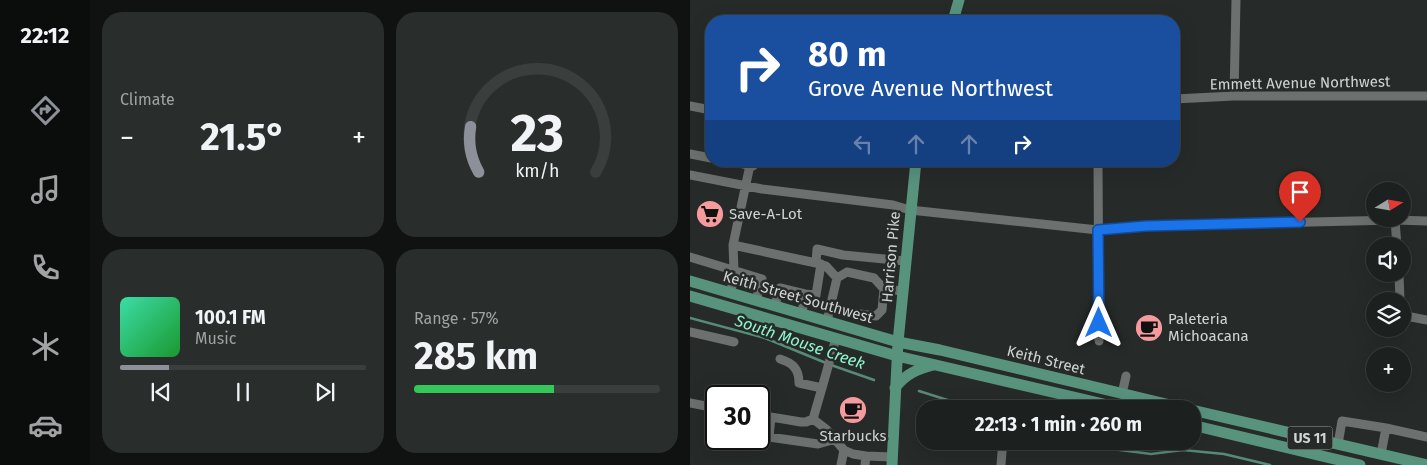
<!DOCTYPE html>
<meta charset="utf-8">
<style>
:root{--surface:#1c201e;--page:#292d2b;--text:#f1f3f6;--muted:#a0a3a4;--line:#3a3e3c;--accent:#8c9099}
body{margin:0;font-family:"Fira Sans",sans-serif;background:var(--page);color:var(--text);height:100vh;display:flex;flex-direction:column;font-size:19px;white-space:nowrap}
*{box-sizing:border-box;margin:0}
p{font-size:16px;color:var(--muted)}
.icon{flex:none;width:28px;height:28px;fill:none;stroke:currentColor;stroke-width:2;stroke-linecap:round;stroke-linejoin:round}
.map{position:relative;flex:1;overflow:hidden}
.drawer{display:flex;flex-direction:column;gap:12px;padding:12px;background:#0f1210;width:600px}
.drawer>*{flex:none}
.banner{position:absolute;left:15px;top:15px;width:475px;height:152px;border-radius:20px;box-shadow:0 5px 20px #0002,0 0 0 1px var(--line);background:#1a4fa0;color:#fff;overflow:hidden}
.needle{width:32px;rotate:79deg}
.fabs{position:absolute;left:676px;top:182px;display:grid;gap:10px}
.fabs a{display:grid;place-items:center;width:45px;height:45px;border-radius:50%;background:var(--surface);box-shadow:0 5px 20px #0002,0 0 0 1px var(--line);font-size:25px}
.speed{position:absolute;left:15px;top:385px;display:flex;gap:10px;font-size:25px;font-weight:700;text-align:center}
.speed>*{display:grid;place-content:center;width:65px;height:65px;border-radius:50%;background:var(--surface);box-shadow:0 5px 20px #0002,0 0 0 1px var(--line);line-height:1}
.speed .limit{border:2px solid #111;border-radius:8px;background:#fff;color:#111}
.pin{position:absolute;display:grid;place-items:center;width:42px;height:42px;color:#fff;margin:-51px -21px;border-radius:50% 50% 50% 0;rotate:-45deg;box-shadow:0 0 5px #0007}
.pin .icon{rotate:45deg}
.me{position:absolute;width:55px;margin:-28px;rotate:0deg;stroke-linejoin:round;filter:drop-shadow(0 0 4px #0008)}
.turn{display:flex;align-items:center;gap:18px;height:105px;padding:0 20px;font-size:22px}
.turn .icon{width:65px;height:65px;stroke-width:2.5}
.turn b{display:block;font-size:35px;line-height:42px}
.lanes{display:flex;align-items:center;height:48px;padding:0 20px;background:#0003;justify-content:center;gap:25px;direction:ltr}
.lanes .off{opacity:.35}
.big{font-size:38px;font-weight:700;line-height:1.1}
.drawer .widget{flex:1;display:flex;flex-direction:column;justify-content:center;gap:8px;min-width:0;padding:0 18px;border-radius:20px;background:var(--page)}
.drawer .dial{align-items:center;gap:0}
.dial svg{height:130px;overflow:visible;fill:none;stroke:var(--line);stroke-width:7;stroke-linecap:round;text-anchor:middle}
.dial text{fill:var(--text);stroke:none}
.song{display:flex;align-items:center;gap:15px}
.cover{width:60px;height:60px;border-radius:8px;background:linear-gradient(135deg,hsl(160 70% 55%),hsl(130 70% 35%))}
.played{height:5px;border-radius:2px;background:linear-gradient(90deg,var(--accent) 20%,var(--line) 20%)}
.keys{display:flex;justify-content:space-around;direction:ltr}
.heat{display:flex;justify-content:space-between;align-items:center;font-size:28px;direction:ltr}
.charge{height:8px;border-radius:4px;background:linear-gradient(90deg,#34c759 57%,var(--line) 0)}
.drawer .tiles{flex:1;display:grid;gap:12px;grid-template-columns:repeat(2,1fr)}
.trip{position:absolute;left:226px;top:400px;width:285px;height:50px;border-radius:20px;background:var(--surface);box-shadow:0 5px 20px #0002,0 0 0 1px var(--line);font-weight:700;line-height:50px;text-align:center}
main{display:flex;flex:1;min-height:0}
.menu{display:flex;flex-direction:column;width:90px;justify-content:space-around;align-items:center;background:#0b0d0c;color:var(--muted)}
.menu .icon{width:35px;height:35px}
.menu .active{color:var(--accent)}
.menu b{font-size:22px;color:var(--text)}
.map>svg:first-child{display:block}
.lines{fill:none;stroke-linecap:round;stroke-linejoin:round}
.stream{stroke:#588a7a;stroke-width:2.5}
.minor{stroke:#6c706e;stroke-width:9}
.major{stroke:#58937e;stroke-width:11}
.route-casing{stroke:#114b97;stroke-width:12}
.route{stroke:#1a73e8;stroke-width:9}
.labels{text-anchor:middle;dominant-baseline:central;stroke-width:5;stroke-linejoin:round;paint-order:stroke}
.shield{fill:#262a28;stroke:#9ea1a0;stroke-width:1}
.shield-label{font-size:14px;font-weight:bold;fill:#d2d4d3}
.street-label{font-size:15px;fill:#d2d4d3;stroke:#262a28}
.poi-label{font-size:15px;fill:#d2d4d3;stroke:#262a28;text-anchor:start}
.water-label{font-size:16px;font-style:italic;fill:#8ef5cf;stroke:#262a28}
</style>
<main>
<nav class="menu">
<b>22:12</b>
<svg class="icon active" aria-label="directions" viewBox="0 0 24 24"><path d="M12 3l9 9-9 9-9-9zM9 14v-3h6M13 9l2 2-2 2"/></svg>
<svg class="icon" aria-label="music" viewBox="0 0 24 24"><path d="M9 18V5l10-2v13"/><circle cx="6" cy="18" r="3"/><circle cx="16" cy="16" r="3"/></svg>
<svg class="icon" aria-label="phone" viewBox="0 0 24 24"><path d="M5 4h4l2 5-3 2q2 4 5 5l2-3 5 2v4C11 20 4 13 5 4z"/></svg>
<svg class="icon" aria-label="climate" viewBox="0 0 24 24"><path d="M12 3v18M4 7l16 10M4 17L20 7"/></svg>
<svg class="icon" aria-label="car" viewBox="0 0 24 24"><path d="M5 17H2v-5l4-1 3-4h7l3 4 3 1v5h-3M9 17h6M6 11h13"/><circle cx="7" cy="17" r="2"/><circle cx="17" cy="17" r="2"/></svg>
</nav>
<section class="drawer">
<div class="tiles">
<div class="widget"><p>Climate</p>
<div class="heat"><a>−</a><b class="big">21.5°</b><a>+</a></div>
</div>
<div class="widget dial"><svg viewBox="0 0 100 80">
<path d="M14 69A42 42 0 1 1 86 69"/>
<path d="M14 69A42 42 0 0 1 9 41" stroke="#8c9099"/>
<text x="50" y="56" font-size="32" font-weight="700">23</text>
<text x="50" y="72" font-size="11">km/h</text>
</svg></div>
<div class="widget">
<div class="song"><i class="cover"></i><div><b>100.1 FM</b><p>Music</p></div></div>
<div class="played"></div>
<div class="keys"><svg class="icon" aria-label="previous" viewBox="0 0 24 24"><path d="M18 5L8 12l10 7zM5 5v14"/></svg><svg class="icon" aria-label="pause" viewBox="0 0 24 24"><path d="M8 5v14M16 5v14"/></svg><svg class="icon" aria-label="next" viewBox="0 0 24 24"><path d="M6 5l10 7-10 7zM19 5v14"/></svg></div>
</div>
<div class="widget"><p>Range · 57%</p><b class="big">285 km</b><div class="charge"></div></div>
</div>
</section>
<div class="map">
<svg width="737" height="465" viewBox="0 0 737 465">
<rect width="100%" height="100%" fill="#262a28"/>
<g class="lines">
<!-- stream -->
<path class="stream" d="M0,318l75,20 61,25
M141,365l43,15
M229,391l57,18
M380,441l11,4 70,9 32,-4 41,4 46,11"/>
<!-- minor -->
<path class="minor" d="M544,96l2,-96
M484,99l60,-3h193
M0,106l21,4
M0,154l21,4
M39,161l24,5
M408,161l1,180
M0,175l72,14 131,16 17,5 188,20 48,-4 249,-6 32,1
M705,220l2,26
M43,245l83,18 1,-14 26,6 62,6
M0,257l72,22 -6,21
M126,263l10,3 11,12
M709,274l1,27
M41,293l3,-23 -1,-25 17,-80
M85,305l5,-17 25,6
M141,306l21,7 24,3 6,-6 2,-21 19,2
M712,311l4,5 21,4
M112,313l3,-19 11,1 5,-31
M137,321l10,-43 10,-6 27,6 10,11
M0,332l44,10
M132,388l14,-50
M432,394l4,-18
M0,403l26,5
M69,415l42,7h5l7,-3 9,-31 -23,-5c0,-14 -6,-20 -19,-24
M81,417l-2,20 49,7 18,-5
M123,419l13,10 18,21 9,4 13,2
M648,444l4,-23 44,7
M691,454l5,-26 41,9
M151,465l3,-15
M175,465l1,-9 26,1
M311,465l1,-13"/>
<!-- major -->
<path class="major" d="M263,21l6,-21
M0,281l208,61 42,8 247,59
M0,296l207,60 228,53
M205,388c10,-14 23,-19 38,-23
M502,410l235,55
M502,425l168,40
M202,465l6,-123 18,-181"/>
</g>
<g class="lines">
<defs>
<path id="route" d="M409,323l-1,-93 48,-4 154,-4"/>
</defs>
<!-- route casing -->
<use href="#route" class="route-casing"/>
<!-- route -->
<use href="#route" class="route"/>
</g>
<!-- icons -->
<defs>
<symbol id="supermarket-disc" viewBox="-11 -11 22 22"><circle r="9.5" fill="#f59b9d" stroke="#262a28"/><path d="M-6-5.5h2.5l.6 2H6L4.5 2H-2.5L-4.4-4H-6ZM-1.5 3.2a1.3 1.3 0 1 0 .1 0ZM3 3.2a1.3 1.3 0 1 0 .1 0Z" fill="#111"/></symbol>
<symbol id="cafe-disc" viewBox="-11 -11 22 22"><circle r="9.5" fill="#f59b9d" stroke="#262a28"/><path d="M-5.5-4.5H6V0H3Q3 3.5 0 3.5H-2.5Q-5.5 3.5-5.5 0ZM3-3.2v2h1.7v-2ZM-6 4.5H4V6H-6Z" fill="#111"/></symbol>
</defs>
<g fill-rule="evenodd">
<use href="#supermarket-disc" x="4" y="198" width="32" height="32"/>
<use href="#cafe-disc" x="443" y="312" width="32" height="32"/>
<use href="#cafe-disc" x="147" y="394" width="32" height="32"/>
</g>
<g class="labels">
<!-- shield labels -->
<rect class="shield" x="597.5" y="426.5" width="45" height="23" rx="4"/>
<g class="shield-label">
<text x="620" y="438">US 11</text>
</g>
<!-- street labels -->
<g class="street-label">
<text transform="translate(610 83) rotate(-1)">Emmett Avenue Northwest</text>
<text transform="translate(201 257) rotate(-85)">Harrison Pike</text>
<text transform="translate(108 297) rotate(16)">Keith Street Southwest</text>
<text transform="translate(356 360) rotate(14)">Keith Street</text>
</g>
<!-- poi labels -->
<g class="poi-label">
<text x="39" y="214">Save-A-Lot</text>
<text x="478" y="319">Paleteria<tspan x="478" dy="17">Michoacana</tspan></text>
<text x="163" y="436" text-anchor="middle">Starbucks</text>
</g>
<!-- water labels -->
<g class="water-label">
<text transform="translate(110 342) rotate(19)">South Mouse Creek</text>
</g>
</g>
</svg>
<div class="fabs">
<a><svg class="needle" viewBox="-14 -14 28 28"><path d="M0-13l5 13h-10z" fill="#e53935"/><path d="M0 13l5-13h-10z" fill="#a0a3a4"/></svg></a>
<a><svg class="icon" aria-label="sound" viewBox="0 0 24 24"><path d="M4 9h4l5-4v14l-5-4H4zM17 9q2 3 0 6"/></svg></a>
<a><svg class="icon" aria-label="layers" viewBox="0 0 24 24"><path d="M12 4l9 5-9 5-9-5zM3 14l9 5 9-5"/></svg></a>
<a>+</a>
</div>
<div class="speed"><div class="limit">30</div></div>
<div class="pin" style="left:610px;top:222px;background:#d93025"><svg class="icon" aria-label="arrive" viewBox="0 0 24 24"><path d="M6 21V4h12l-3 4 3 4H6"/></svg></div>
<svg class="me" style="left:409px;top:323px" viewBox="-20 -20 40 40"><path d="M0-17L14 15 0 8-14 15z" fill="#1a73e8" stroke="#fff" stroke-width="4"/></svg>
<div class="trip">22:13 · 1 min · 260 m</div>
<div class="banner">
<div class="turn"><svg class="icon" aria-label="right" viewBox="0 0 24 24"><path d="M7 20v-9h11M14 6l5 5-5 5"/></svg><div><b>80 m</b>Grove Avenue Northwest</div></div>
<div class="lanes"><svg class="icon off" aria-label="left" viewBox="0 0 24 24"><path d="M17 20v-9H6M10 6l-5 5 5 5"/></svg><svg class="icon off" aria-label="ahead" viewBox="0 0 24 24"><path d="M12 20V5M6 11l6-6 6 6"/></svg><svg class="icon off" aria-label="ahead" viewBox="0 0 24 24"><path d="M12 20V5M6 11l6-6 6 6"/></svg><svg class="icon" aria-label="right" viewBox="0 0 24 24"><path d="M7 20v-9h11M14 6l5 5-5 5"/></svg></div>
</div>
</div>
</main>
